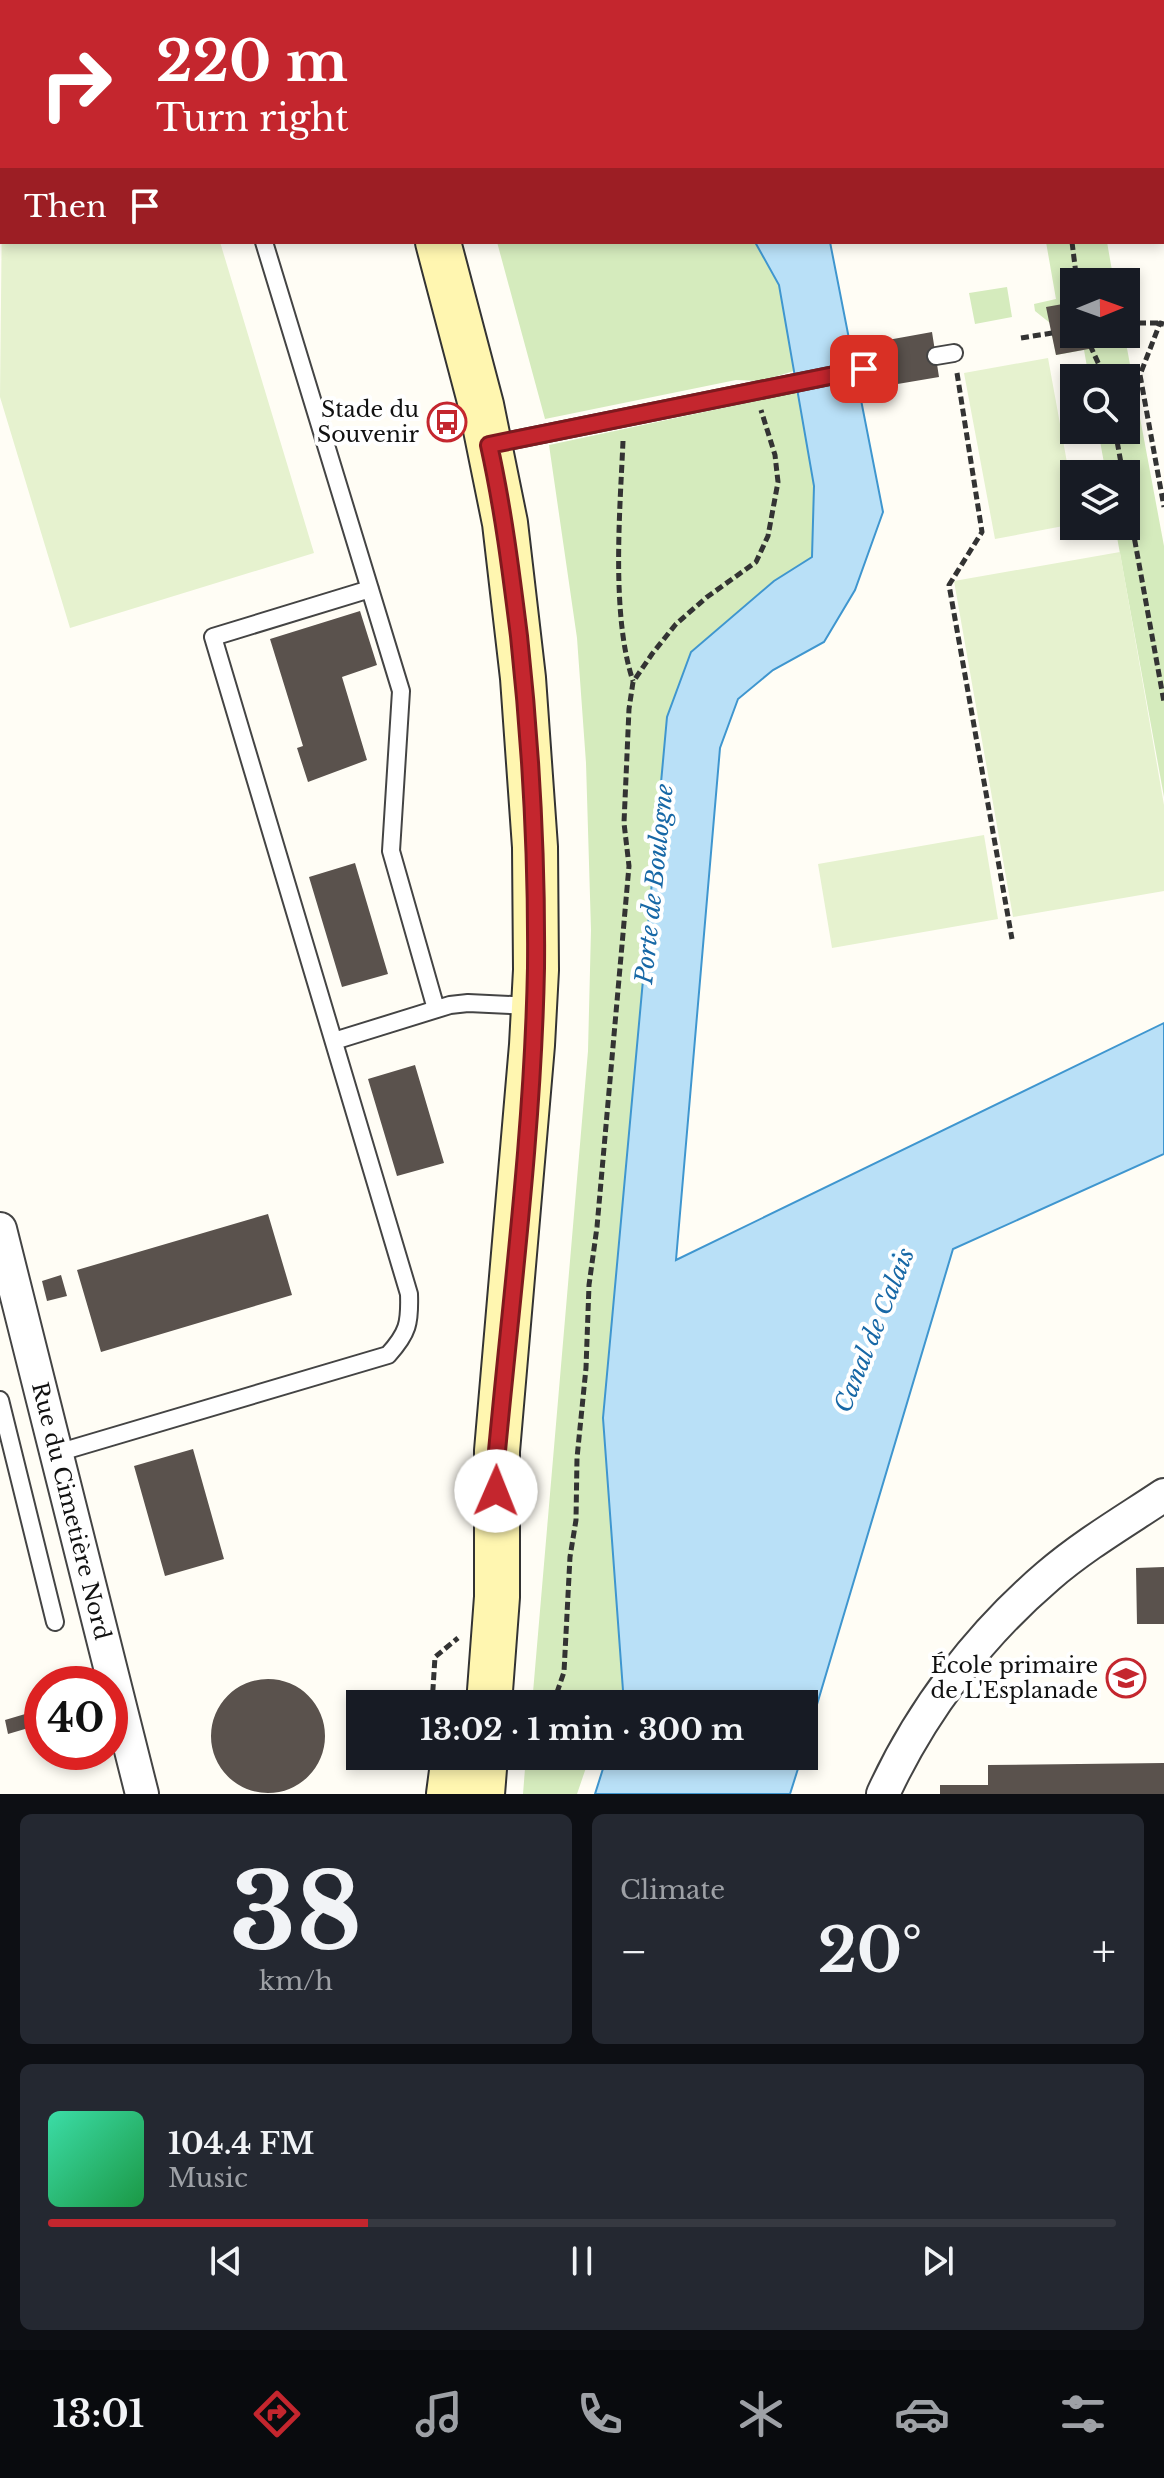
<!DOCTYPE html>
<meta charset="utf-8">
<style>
:root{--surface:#171b24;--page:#242831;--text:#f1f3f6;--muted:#9ea1a6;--line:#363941;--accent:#c4262e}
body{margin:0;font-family:"Libre Baskerville",serif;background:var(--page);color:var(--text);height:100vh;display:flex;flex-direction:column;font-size:30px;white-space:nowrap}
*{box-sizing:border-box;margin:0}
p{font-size:26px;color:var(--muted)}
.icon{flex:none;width:44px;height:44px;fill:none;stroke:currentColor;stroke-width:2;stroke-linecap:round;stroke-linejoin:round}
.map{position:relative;height:1794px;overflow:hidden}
.panel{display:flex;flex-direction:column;gap:20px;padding:20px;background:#0d0f14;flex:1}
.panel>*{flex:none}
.top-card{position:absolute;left:0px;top:0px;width:1164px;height:244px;box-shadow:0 4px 12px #0003;background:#c4262e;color:#fff;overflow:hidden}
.needle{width:52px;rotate:89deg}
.controls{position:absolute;left:1060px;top:268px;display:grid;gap:16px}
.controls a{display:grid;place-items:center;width:80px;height:80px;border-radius:0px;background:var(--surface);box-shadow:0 4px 12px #0003;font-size:40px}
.speed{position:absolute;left:24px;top:1666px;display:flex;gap:16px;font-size:40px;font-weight:700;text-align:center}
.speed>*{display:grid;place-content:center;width:104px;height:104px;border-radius:50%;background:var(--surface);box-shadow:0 4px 12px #0003;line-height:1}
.speed .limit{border:12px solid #d22;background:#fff;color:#111}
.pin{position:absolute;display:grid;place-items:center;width:68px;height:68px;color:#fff;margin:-34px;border-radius:16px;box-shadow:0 4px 12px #0006}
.me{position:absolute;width:88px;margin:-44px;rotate:1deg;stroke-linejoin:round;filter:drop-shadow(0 0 6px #0008)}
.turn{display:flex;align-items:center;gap:28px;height:168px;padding:0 24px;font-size:36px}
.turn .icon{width:104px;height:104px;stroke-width:2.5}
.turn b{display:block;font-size:56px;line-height:68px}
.then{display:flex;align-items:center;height:76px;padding:0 24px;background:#0003;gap:16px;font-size:30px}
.big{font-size:60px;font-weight:700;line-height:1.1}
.panel .tile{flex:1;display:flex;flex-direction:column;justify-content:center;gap:12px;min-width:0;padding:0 28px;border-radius:12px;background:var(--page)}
.panel .dial{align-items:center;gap:0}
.dial b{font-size:104px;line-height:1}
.song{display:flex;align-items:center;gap:24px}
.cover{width:96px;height:96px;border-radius:12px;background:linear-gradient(135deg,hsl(160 70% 55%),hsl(140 70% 35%))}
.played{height:8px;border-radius:4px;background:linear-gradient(90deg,var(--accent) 30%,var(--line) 30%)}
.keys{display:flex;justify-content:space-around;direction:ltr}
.heat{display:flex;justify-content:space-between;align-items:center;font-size:44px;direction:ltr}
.panel .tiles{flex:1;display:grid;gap:20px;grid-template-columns:1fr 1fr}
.tile:last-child{grid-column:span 2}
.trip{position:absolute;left:346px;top:1690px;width:472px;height:80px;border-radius:0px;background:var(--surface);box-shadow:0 4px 12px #0003;font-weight:700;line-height:80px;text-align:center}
.tabs{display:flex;height:128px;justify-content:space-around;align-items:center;background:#090b0e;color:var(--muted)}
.tabs .icon{width:56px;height:56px}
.tabs .active{color:var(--accent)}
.tabs b{font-size:36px;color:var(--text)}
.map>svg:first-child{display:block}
.green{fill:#d5ebbd}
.pitch{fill:#e6f2cf}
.water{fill:#b9e0f7;stroke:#3f96cf;stroke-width:2}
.building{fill:#5a524d}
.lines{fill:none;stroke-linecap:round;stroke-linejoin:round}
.lane-casing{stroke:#444;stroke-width:20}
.street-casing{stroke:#444;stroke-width:36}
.secondary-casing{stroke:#333;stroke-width:48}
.path{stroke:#333;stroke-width:5;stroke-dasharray:8 4;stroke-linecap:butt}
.lane{stroke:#fff;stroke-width:16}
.street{stroke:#fff;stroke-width:32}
.secondary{stroke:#fff6b0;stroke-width:44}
.route-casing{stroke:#7f191e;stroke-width:20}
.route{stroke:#c4262e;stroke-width:14}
.labels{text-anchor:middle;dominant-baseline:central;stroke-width:8;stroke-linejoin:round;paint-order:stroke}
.poi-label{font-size:22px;fill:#111;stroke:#fff;text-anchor:end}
.street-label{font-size:22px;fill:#111;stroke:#fff}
.water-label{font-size:24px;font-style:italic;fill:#1768a6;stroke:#fff}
</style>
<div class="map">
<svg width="1164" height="1794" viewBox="0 0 1164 1794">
<rect width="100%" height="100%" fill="#fffdf5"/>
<!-- green -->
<path class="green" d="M497,242h258l24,43 15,86 -34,10 -24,-1 -191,39z
M1046,242h61l7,40h-40v52h45l2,9h5l38,203v251l-49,-271h11v-52h-20l-8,-44h28v-52h-37l-5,-28 -28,5 -6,-32 -15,-12 -1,-7 22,-5z
M1007,287l5,30 -37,7 -6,-31z
M798,392l16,94 -2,72 -38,23 -83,71 -88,766 21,286h-92l56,-653 3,-121 -5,-167 -9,-125 -28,-193z
M526,1756h64l-13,38h-54z"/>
<!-- pitch -->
<path class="pitch" d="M2,206v36h218l94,311 -244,75 -70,-231z
M1048,358l26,143v23l-79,15 -31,-166z
M1120,552l44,253v86l-151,26 -59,-336z
M984,835l14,84 -166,29 -14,-84z"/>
<!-- water -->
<path class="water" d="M755,242h75l53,270 -28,78 -31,52 -51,28 -35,29 -18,49 -44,512 488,-237v131l-211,95 -149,499v-44h-180l-21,-286 64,-701 24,-65 83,-71 38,-24 2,-71 -35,-201z
M607,1756h195l-12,38h-195z"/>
<!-- building -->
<path class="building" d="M1074,302v32h45l2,9 -65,12 -10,-48z
M932,332l7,45 -71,12 -8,-44z
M360,611l17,54 -35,12 25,83 -59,22 -11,-34 6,-2 -33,-107z
M355,863l33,111 -46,13 -33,-110z
M415,1065l29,98 -47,13 -29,-97z
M268,1214l24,81 -191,57 -24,-82z
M61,1275l6,21 -20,5 -5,-20z
M193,1449l31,110 -59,17 -31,-110z
M1164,1567v57h-27l-1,-56z
M211 1736a57 57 0 1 1 114 0a57 57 0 1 1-114 0Z
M42,1709v15l-34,10 -3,-14z
M1164,1763v31h-224v-9h48v-20z"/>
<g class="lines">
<defs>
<path id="lane" d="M190,0l1,2
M0,91l2,-1
M264,242l137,449 -10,160 45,158
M936,356l18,-3
M489,445l375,-76
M334,1041l116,-36 18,-2 64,3
M0,1400l55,222
M57,1453l331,-98c20,-22 22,-32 21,-61l-196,-657 157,-48"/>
<path id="street" d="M0,1229l142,565
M883,1794c38,-83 96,-159 165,-218 36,-31 77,-55 116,-81"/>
<path id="secondary" d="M351,0l1,2
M438,242l43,163 24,118 18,155 12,169 1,123 -4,75 -35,406v146l-8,107
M449,1794l5,-38
M482,1794l3,-38"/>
</defs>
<!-- lane casing -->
<use href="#lane" class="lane-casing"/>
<!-- street casing -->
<use href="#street" class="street-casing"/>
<!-- secondary casing -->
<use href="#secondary" class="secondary-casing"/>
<!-- path -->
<path class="path" d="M1037,0l1,2
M1158,0l1,2
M1162,15l2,8
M1072,242l5,40
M1126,323h34
M1164,324l-4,-1 -20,52 24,132
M1085,334l20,44
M1021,338l31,-5
M957,373l25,159 -33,53 63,354
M1115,430l8,44
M623,441c-3,70 -12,174 10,240
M1126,492l38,210
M432,1704l3,-47 23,-19
M553,1704l11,-32 6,-115 6,-37 1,-62 9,-90 3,-83 8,-58 32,-361 -5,-43 5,-114 4,-27 19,-28 24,-30 31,-27 49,-35 12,-26 10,-54 -3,-27 -14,-45"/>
<!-- lane -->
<use href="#lane" class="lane"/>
<!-- street -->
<use href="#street" class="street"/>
<!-- secondary -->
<use href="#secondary" class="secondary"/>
</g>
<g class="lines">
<defs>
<path id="route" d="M496,1491l1,-40c15,-160 36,-322 39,-483 1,-111 -5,-221 -17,-332 -8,-64 -16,-128 -30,-191l375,-76"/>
</defs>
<!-- route casing -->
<use href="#route" class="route-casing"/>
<!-- route -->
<use href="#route" class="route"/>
</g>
<!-- icons -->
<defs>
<symbol id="bus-ring" viewBox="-11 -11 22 22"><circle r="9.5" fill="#fff" stroke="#c4262e" stroke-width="1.5"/><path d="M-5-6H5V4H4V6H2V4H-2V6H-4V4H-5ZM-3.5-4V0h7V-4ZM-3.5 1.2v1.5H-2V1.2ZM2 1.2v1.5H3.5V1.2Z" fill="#c4262e"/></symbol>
<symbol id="school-ring" viewBox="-11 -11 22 22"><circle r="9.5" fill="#fff" stroke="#c4262e" stroke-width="1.5"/><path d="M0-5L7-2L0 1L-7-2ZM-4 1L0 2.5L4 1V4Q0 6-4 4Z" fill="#c4262e"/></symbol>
</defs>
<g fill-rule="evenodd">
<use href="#bus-ring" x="425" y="400" width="44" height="44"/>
<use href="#school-ring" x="1104" y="1656" width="44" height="44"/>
</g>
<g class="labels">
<!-- poi labels -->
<g class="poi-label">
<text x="419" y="409">Stade du<tspan x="419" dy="25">Souvenir</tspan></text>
<text x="1098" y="1665">École primaire<tspan x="1098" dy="25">de L'Esplanade</tspan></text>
</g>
<!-- street labels -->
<g class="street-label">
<text transform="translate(71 1511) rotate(76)">Rue du Cimetière Nord</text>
</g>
<!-- water labels -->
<g class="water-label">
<text transform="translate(654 884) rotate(-84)">Porte de Boulogne</text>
<text transform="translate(874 1330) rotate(-68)">Canal de Calais</text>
</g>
</g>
</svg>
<div class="controls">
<a><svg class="needle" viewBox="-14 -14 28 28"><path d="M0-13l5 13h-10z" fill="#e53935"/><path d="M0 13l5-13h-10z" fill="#9ea1a6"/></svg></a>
<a><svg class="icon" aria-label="search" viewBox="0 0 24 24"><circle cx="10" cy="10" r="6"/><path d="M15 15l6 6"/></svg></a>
<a><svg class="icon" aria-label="layers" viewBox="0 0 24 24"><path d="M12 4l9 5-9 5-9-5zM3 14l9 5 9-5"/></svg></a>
</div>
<div class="speed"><div class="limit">40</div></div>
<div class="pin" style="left:864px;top:369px;background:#d93025"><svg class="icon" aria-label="arrive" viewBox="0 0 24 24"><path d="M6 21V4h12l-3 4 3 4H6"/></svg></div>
<svg class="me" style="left:496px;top:1491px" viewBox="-20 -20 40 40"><circle r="19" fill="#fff"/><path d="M0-13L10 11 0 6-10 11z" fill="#c4262e"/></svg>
<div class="trip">13:02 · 1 min · 300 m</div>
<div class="top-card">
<div class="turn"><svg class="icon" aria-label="right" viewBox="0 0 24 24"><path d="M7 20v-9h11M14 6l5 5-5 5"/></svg><div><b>220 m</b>Turn right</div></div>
<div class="then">Then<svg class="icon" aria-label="arrive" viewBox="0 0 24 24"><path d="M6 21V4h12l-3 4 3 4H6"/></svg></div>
</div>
</div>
<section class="panel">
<div class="tiles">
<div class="tile dial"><b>38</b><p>km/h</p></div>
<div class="tile"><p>Climate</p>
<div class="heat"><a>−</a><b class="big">20°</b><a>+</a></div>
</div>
<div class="tile">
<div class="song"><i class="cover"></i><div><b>104.4 FM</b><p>Music</p></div></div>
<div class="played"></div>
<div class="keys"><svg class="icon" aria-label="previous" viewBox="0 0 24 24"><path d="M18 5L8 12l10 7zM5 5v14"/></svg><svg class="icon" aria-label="pause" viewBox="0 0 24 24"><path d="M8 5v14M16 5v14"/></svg><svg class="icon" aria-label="next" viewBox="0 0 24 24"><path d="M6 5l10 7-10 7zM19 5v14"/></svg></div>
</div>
</div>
</section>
<nav class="tabs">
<b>13:01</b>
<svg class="icon active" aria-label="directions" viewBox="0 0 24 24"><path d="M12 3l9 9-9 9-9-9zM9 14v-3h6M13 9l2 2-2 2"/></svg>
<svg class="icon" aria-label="music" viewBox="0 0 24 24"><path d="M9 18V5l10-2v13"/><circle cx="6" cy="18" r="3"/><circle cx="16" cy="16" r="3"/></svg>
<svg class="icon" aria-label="phone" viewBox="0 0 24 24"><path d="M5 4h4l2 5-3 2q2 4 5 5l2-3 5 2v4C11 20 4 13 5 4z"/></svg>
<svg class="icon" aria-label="climate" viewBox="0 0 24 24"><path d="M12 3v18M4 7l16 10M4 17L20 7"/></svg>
<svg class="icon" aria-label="car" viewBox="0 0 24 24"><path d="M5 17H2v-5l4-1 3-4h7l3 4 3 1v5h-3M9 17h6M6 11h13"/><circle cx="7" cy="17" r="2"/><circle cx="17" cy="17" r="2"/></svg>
<svg class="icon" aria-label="filters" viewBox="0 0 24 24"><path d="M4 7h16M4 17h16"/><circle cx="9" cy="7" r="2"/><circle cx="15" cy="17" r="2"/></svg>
</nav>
